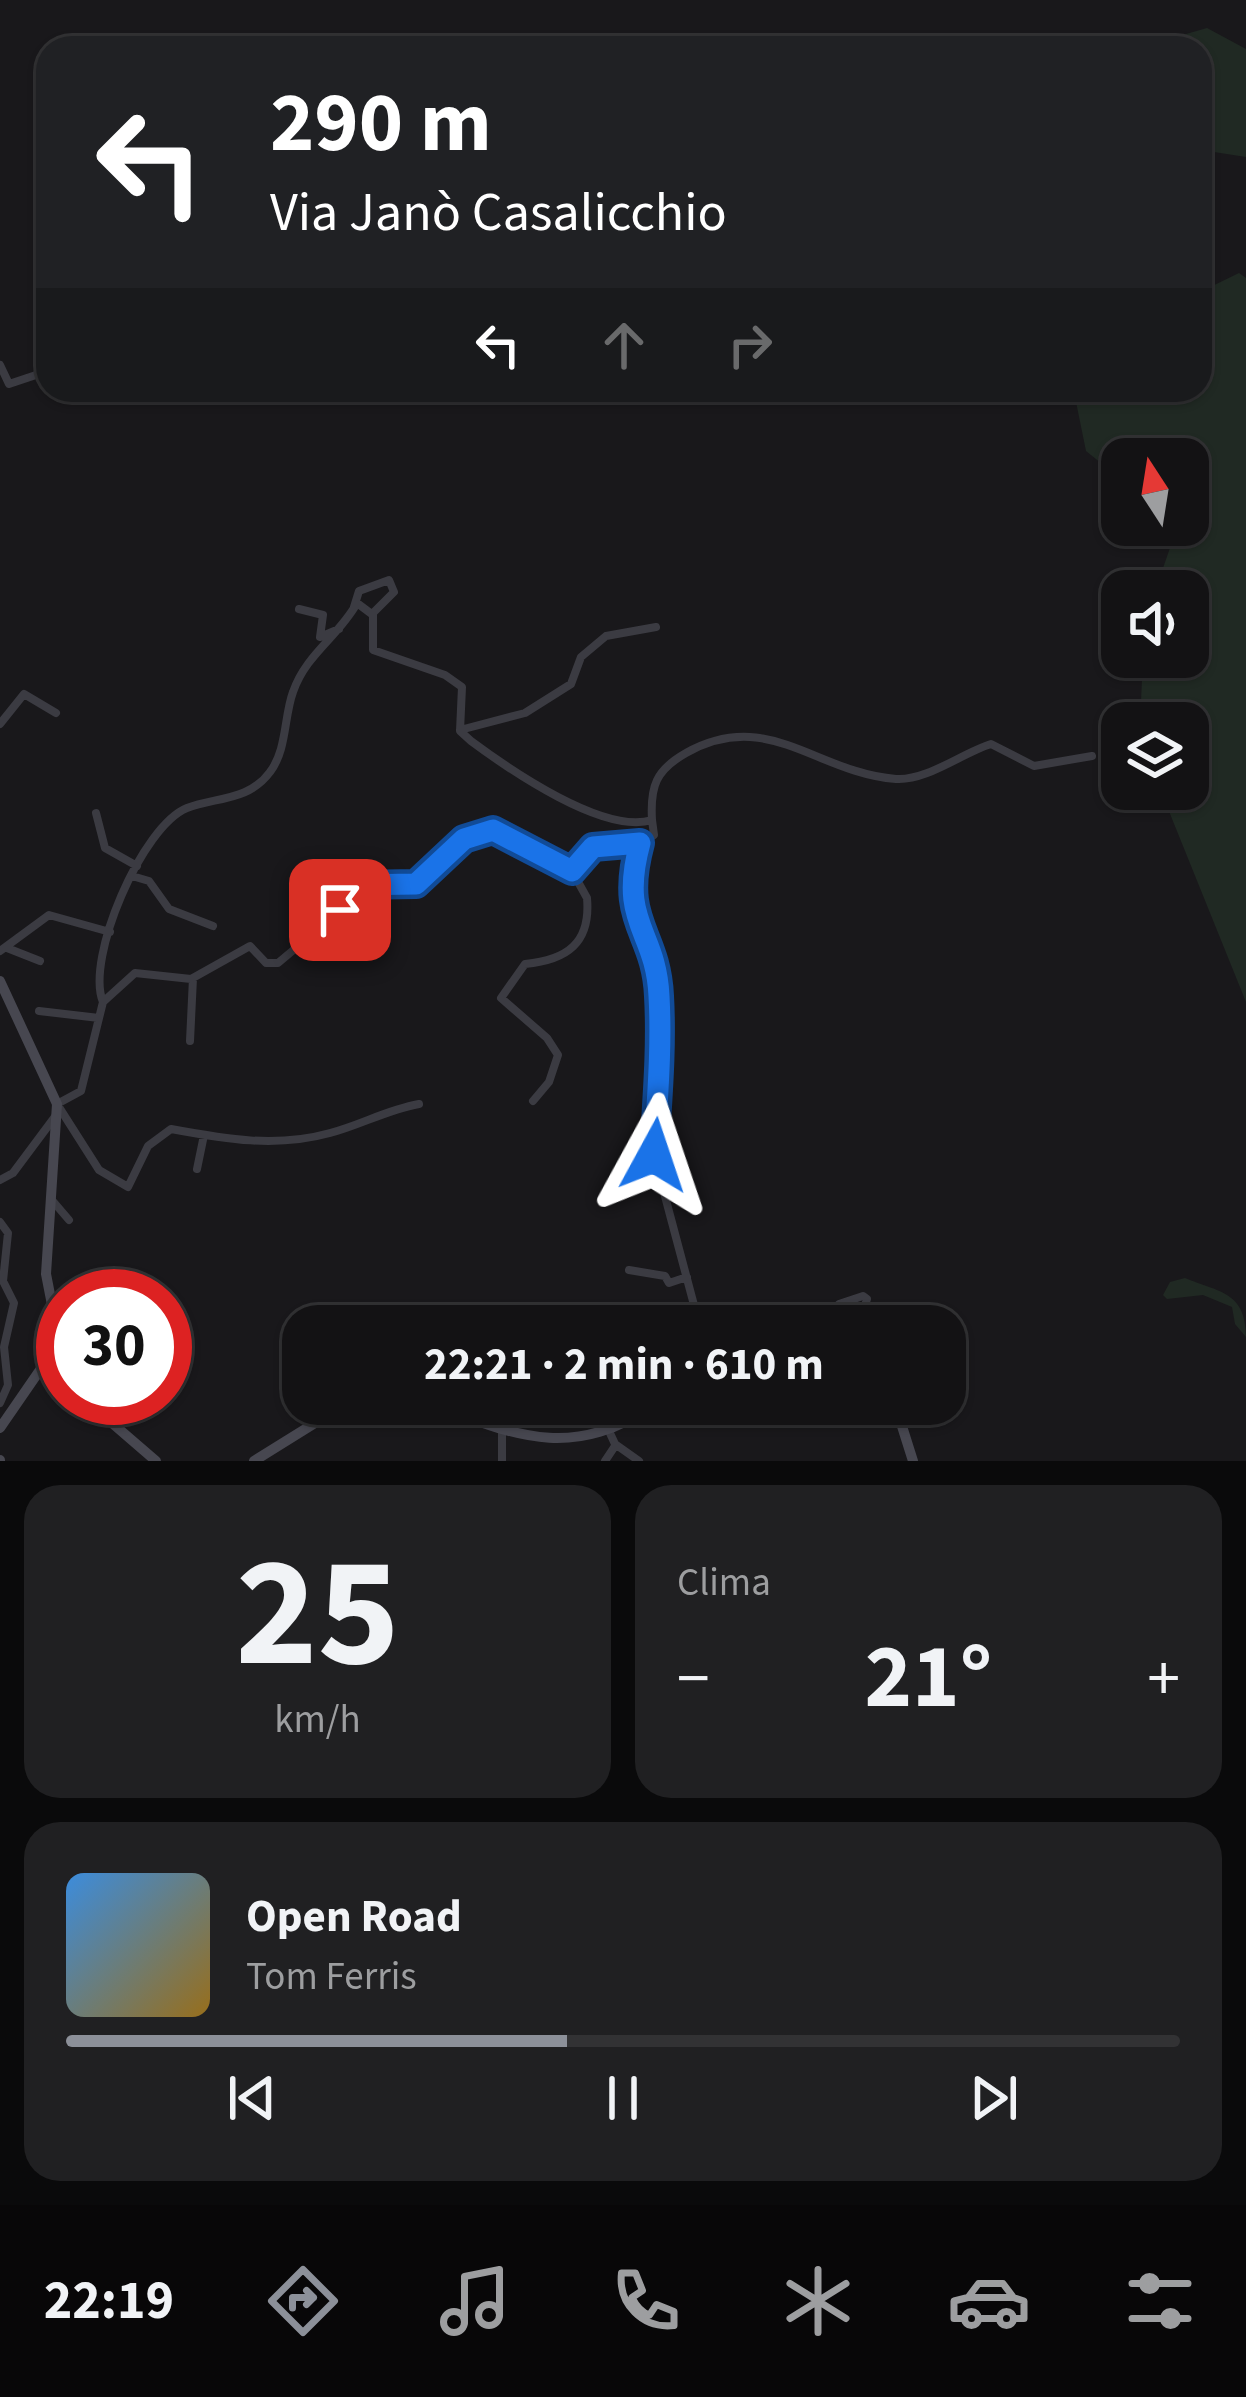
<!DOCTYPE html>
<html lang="it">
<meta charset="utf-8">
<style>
:root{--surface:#131214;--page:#202022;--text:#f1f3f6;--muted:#9d9ea0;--line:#323234;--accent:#8c9099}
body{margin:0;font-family:"Source Sans 3",sans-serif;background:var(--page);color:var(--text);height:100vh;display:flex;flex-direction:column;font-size:45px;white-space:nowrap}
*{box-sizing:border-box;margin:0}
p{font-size:39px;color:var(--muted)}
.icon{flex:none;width:66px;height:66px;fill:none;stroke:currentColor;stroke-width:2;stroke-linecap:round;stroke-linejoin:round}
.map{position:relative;height:1461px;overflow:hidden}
.details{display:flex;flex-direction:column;gap:24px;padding:24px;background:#0a0a0b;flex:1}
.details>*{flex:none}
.banner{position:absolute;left:36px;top:36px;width:1176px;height:366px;border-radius:36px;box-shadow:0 3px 9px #0004,0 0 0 3px var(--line);background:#202124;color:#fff;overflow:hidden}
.needle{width:78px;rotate:348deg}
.tools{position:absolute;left:1101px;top:438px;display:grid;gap:24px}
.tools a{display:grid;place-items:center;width:108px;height:108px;border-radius:24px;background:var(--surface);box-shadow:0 3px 9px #0004,0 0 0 3px var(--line);font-size:60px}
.speed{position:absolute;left:36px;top:1269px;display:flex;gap:24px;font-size:60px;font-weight:700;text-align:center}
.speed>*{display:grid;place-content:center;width:156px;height:156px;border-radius:50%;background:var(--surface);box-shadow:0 3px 9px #0004,0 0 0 3px var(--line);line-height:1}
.speed .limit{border:18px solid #d22;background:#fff;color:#111}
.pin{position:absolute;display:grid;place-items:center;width:102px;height:102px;color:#fff;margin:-51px;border-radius:24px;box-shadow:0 6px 18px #0006}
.me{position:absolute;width:132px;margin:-66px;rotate:5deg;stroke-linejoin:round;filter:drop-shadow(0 0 9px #0008)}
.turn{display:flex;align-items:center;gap:42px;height:252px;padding:0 36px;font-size:54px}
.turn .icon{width:156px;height:156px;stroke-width:2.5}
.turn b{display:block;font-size:84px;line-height:102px}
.lanes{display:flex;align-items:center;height:114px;padding:0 36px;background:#0003;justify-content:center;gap:60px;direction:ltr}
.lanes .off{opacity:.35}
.big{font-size:90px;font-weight:700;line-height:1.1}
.details .card{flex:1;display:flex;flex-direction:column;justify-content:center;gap:18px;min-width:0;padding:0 42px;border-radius:36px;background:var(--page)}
.details .dial{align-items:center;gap:0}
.dial b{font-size:156px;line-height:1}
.song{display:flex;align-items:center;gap:36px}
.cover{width:144px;height:144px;border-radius:18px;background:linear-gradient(135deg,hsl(210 70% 55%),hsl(40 70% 35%))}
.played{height:12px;border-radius:6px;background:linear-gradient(90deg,var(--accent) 45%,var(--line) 45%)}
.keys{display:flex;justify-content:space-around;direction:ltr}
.heat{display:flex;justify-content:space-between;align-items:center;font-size:66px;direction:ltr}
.details .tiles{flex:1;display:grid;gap:24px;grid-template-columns:1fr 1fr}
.card:last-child{grid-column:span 2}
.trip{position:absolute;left:282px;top:1305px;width:684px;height:120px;border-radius:36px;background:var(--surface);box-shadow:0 3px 9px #0004,0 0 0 3px var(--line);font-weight:700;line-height:120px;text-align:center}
.menu{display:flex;height:192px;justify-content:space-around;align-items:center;background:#080708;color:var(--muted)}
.menu .icon{width:84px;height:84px}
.menu .selected{color:var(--accent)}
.menu b{font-size:54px;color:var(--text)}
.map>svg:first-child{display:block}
.green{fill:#202923}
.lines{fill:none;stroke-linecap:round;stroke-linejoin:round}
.minor{stroke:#3b3b42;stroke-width:8}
.secondary{stroke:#474750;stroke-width:10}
.route-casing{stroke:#114b97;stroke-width:30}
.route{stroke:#1a73e8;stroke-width:21}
</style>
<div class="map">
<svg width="1246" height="1461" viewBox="0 0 1246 1461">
<rect width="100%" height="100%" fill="#19181b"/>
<!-- green -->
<path class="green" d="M1207,28l39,21v108l-32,-5 -14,6v-110h-63z
M1239,273l7,5v724l-86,-213h28v-66h-48l3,-66h45v-66h-33l23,-66h10v-66h-66v21l-36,-29 -12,-59 126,-2v-98z
M1185,1278c33,14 61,13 61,59l-11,-13 -3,-17 -29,-12 -36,4 -4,-4 7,-13z"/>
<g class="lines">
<!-- minor -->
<path class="minor" d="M0,365l9,19 39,-13
M354,607l5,-16 30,-11 5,12 -22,22
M299,609l24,6 -3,22 19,-8
M0,724l24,-30 32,19
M460,730l65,-17 46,-29 10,-27 25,-21 50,-9
M96,813l9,35 32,18
M652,820c-2,-34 4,-50 34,-67 82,-46 130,20 210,26 31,2 66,-26 95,-35l43,22 58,-10
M641,843l-11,54 29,97v133l-5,28 40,150 1,14 -8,7
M132,876l17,5 20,28 44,17
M7,948l33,13
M0,951l49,-36 61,17
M103,1002c-18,-43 39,-176 84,-194 29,-11 62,-7 83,-36 17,-22 14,-56 23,-80 13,-38 46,-56 64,-89l16,12v35l72,25 17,12 -2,44 11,10c39,29 133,94 181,79l2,15 -13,8 -48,4 -21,24c-30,-15 -72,-55 -106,-33 -19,12 -30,34 -50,46l-63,1 -13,26 -62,52h-12l-16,-17 -59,33 -56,-6 -32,29 -22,89 -24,13 42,66 29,17 20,-41 23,-17c54,10 105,19 159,4 31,-8 56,-23 89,-29
M39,1011l60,7
M190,1041l3,-63
M533,1101l16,-19 9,-27 -11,-17 -46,-40 24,-34c42,-4 66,-21 62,-66l-15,-27
M197,1169l7,-34
M0,1180l13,-7 44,-59
M51,1199l18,21
M0,1222l8,11 -5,48 11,22 -10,44 4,38 -8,18
M629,1270l36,6 4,7 18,-6
M827,1326l12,-22 24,-8 4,3 -9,27
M609,1431l6,13 24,17
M502,1461v-28
M605,1461l10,-15"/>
<!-- secondary -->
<path class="secondary" d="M0,981l57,123 -11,170 17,87
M51,1357l6,31 6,-26
M83,1398l73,63
M431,1404c86,32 140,57 225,0
M895,1404l18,57
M0,1428l51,-74 3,-20
M0,1460v1
M254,1461l61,-38 93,-19"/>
</g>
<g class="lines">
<defs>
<path id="route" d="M340,910l13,-25 63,-1 48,-45 29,-9 79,41 21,-24 47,-4c-22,81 16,86 19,153 3,53 -2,106 -5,159"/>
</defs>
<!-- route casing -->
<use href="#route" class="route-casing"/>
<!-- route -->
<use href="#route" class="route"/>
</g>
</svg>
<div class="tools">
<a><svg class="needle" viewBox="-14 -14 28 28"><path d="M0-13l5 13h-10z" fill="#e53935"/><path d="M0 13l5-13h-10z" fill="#9d9ea0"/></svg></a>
<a><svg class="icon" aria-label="sound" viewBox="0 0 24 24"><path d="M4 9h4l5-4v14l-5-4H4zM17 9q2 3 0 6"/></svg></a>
<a><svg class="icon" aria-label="layers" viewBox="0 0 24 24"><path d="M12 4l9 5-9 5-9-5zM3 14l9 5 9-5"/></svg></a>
</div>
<div class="speed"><div class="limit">30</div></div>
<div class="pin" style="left:340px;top:910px;background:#d93025"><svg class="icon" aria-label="arrive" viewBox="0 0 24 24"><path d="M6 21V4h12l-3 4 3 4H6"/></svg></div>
<svg class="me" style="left:654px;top:1155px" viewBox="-20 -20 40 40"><path d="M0-17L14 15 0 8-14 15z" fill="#1a73e8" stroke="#fff" stroke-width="4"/></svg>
<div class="trip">22:21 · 2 min · 610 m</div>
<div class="banner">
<div class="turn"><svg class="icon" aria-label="left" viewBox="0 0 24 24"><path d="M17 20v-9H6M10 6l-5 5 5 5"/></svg><div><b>290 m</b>Via Janò Casalicchio</div></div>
<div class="lanes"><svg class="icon" aria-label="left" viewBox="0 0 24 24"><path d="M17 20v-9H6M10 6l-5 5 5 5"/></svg><svg class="icon off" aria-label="ahead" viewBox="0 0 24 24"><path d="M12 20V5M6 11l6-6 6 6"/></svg><svg class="icon off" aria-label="right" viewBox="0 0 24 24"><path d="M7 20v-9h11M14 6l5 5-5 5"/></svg></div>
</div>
</div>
<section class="details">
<div class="tiles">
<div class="card dial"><b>25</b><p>km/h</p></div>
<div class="card"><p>Clima</p>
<div class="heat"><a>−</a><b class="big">21°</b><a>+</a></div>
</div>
<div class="card">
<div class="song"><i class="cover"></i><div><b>Open Road</b><p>Tom Ferris</p></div></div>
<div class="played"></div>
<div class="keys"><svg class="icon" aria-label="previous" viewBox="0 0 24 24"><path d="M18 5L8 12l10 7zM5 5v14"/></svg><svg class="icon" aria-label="pause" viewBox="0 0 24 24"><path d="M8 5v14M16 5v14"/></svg><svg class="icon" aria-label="next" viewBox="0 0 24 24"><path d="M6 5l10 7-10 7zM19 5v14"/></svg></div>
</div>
</div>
</section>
<nav class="menu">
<b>22:19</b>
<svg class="icon selected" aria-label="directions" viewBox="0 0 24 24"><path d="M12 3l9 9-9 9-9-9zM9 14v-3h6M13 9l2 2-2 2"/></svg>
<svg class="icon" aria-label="music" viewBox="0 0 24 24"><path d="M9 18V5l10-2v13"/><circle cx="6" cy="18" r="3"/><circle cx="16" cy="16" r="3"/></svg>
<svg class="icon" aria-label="phone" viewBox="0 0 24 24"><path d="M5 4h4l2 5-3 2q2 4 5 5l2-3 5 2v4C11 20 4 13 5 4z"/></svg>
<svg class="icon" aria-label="climate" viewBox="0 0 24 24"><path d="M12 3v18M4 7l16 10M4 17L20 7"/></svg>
<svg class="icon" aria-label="car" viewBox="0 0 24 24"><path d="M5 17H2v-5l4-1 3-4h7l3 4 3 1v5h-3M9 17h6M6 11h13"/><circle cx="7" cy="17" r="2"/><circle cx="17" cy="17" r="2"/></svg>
<svg class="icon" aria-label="filters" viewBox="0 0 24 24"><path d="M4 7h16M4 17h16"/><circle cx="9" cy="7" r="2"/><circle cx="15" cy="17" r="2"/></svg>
</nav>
